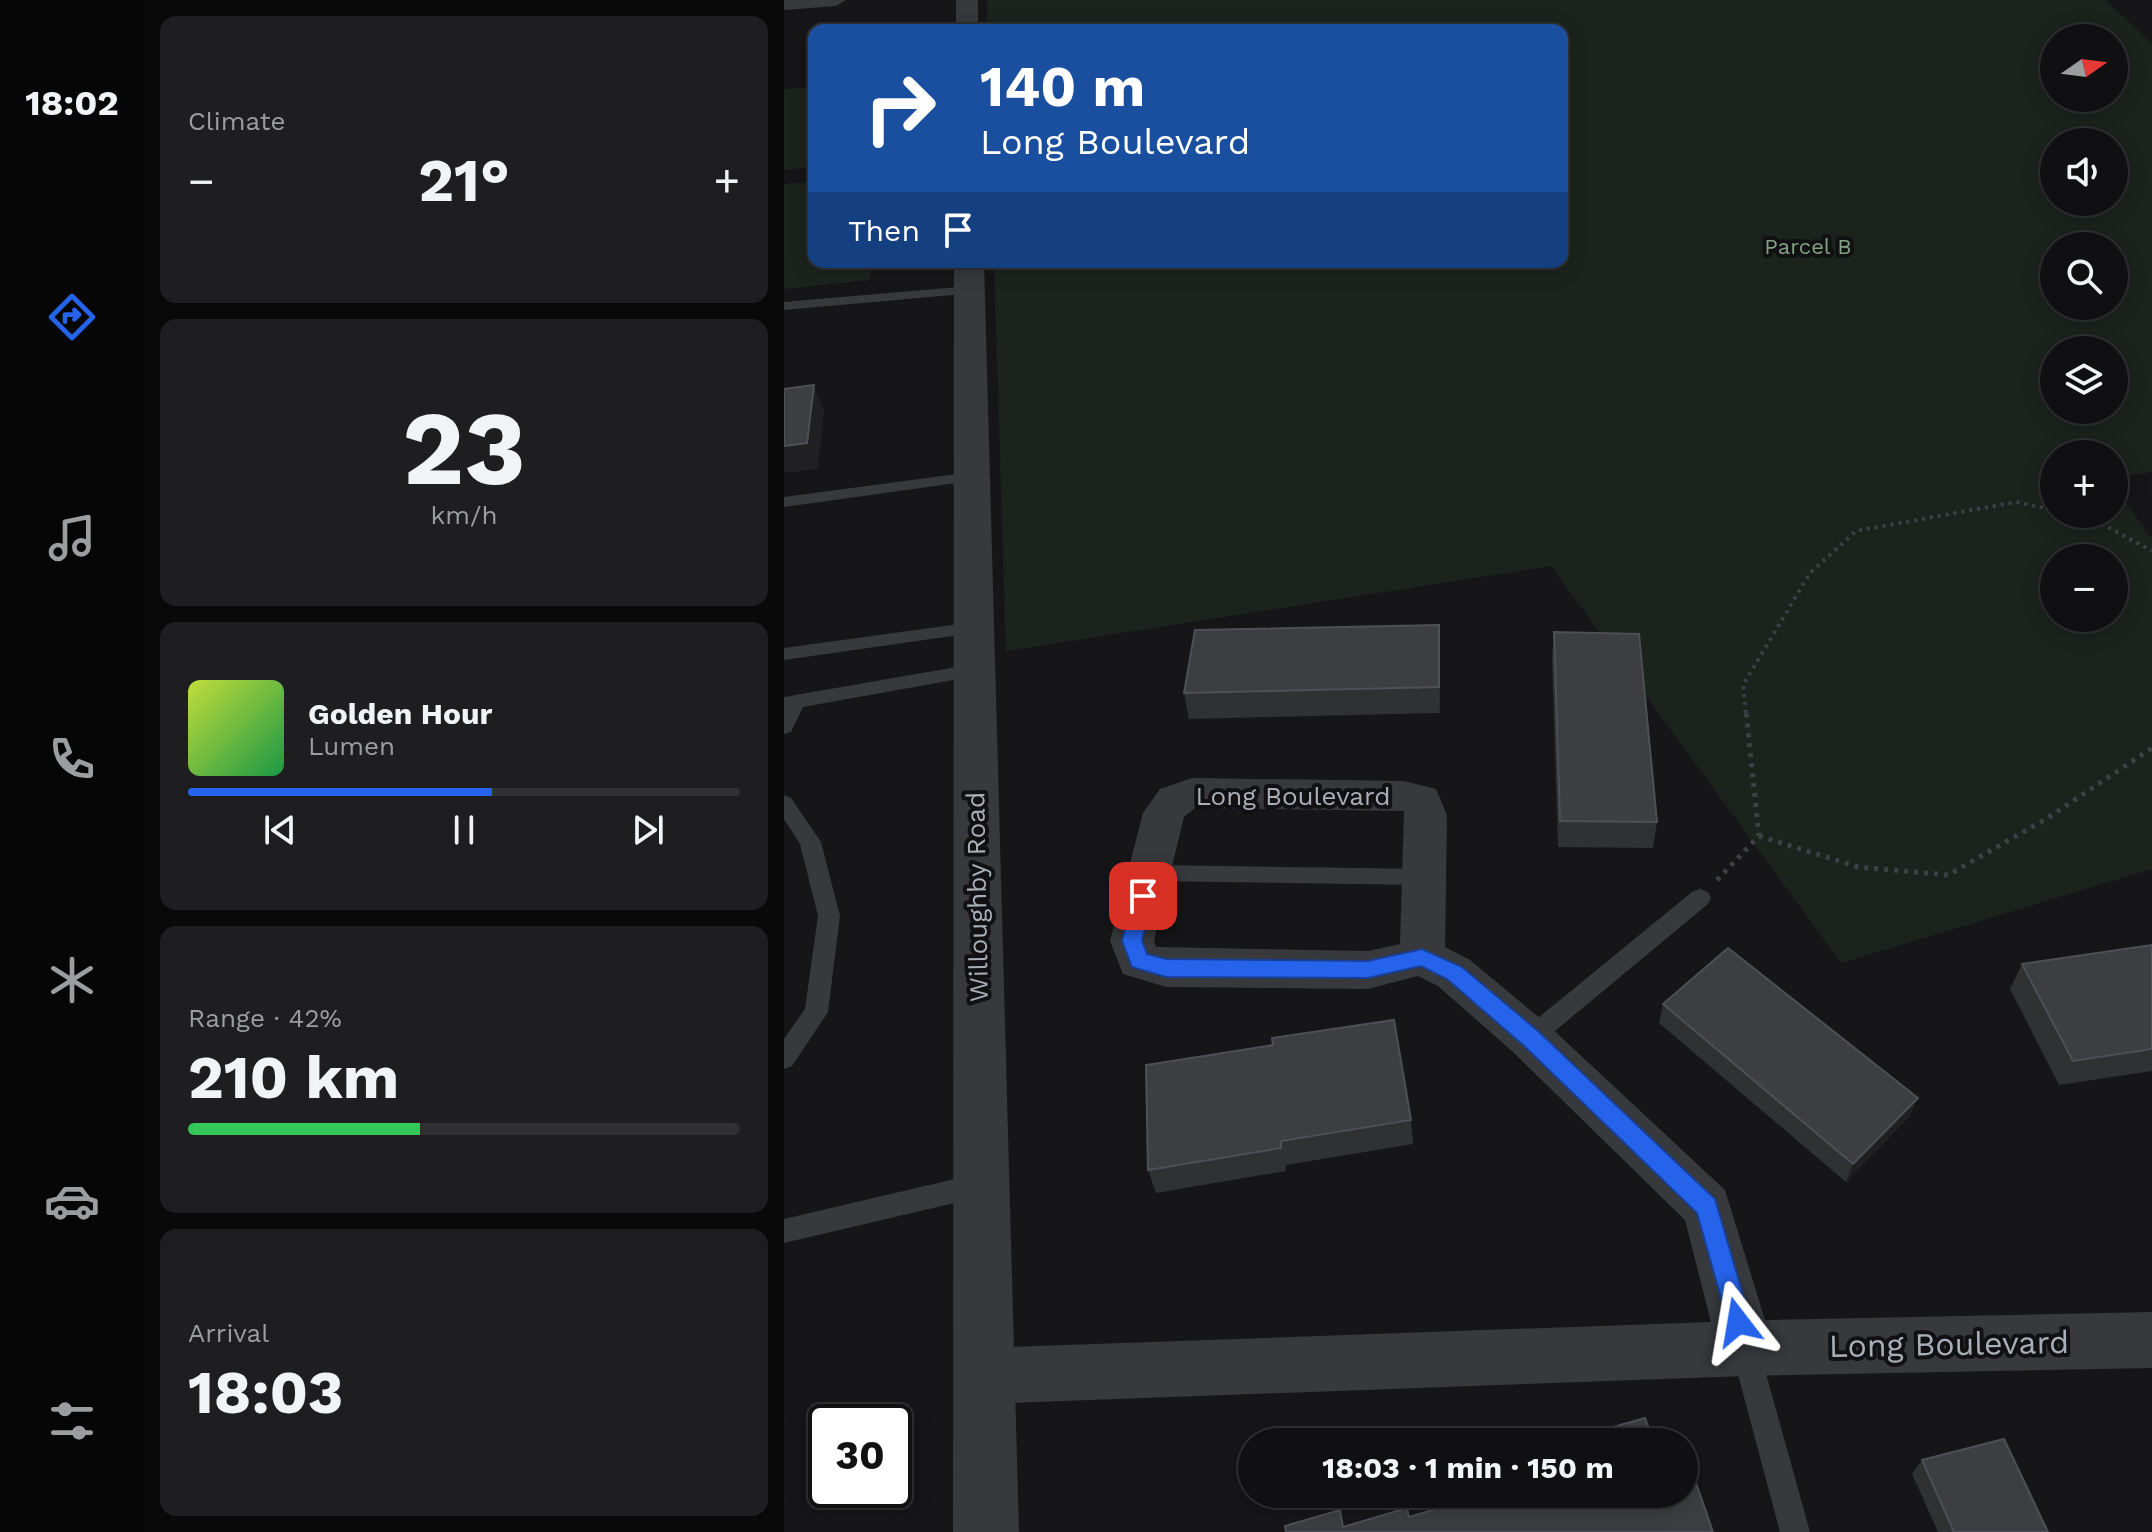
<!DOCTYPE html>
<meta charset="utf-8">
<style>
:root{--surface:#101012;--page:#1e1e20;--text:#f1f3f6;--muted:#9c9d9f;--line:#303032;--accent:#2563eb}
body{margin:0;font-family:"Work Sans",sans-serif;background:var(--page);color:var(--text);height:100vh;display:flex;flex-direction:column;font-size:30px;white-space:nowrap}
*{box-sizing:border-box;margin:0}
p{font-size:26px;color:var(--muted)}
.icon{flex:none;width:44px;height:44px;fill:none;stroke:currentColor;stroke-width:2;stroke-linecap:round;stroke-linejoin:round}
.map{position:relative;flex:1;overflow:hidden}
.drawer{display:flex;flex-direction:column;gap:16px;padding:16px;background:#09090a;width:640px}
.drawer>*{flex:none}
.top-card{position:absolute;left:24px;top:24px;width:760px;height:244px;border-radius:16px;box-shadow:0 4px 20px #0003,0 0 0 2px var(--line);background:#1a4fa0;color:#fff;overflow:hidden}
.needle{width:52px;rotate:76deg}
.fabs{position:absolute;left:1256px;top:24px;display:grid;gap:16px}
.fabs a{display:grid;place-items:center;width:88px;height:88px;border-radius:50%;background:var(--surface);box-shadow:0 4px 20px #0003,0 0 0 2px var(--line);font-size:40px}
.speed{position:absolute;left:24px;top:1404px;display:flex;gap:16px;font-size:40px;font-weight:700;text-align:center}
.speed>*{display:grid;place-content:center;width:104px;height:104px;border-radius:50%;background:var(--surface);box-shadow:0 4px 20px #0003,0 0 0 2px var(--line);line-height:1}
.speed .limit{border:4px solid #111;border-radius:12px;background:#fff;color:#111}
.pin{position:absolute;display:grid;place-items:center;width:68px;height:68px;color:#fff;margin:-34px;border-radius:16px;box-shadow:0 4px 12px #0006}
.me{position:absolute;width:88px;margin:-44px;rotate:346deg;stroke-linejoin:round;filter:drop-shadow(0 0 6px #0008)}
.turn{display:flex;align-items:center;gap:28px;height:168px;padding:0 40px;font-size:36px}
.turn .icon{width:104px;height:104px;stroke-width:2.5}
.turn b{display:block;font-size:56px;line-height:68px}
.then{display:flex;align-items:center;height:76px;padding:0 40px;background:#0003;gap:16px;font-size:30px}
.big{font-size:60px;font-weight:700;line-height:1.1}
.drawer .widget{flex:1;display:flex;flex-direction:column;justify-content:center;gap:12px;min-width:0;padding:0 28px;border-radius:16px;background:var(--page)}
.drawer .dial{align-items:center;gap:0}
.dial b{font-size:104px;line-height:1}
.song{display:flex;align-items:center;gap:24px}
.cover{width:96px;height:96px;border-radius:12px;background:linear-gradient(135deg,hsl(70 70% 55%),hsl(140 70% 35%))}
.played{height:8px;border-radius:4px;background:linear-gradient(90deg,var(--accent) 55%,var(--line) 55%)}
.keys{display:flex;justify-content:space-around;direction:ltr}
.heat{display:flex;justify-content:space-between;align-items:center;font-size:44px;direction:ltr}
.charge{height:12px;border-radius:6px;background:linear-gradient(90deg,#34c759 42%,var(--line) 0)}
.trip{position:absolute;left:454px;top:1428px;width:460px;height:80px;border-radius:40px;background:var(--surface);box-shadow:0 4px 20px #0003,0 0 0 2px var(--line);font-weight:700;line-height:80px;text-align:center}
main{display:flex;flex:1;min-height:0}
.dock{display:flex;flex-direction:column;width:144px;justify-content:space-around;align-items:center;background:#060607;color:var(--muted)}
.dock .icon{width:56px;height:56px}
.dock .on{color:var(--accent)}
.dock b{font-size:36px;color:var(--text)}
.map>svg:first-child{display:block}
.green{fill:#1c231d;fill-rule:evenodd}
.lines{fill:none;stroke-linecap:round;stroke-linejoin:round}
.path-far1{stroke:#3d4044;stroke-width:4;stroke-dasharray:3 5;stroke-linecap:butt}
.path{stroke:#3d4044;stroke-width:5;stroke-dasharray:4 6;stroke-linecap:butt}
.service{fill:#37393d;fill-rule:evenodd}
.minor{fill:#37393d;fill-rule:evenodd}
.tertiary{fill:#37393d;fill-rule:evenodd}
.wall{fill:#2f3133}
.shaded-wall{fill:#202022}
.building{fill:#3c3e41;stroke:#4d5054;stroke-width:2}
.route{fill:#2563eb;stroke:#184099;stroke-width:2}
.labels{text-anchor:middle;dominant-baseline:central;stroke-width:8;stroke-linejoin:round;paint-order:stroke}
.far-park-label{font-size:22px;fill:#82a281;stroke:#111113}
.street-label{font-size:26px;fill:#a9afb8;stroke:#111113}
.near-street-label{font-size:32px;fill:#a9afb8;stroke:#111113}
</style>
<main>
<nav class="dock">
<b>18:02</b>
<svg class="icon on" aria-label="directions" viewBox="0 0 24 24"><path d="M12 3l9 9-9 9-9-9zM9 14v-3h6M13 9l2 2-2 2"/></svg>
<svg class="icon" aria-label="music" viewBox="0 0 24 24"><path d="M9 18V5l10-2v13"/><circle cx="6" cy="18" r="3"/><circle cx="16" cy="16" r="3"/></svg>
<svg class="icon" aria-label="phone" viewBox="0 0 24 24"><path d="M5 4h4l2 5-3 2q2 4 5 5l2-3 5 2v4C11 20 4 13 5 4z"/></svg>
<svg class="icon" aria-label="climate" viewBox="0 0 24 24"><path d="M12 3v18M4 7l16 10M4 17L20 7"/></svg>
<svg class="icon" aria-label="car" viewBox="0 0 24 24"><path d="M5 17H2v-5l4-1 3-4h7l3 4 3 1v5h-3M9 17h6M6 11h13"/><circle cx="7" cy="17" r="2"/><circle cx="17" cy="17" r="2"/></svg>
<svg class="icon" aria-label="filters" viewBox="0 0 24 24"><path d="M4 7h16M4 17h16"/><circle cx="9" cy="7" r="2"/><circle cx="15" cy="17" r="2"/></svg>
</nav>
<section class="drawer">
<div class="widget"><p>Climate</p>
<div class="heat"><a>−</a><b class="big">21°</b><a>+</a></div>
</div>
<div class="widget dial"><b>23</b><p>km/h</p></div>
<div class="widget">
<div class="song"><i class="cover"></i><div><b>Golden Hour</b><p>Lumen</p></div></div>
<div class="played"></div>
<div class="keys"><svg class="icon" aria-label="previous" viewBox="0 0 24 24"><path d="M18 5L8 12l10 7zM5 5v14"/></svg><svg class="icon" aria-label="pause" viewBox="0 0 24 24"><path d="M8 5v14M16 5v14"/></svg><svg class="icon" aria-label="next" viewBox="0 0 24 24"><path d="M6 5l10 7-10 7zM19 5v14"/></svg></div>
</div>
<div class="widget"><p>Range · 42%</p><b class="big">210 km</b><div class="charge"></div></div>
<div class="widget"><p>Arrival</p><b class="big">18:03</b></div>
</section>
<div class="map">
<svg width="1368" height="1532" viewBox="0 0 1368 1532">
<rect width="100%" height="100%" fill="#161618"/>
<!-- green -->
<path class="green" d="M203,0h1119l46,44v428l-38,6v-24h-60v60h60v-28l38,53v330l-311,94 -290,-397 -545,85 -12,-389h568v-232h-575zM1270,38h60v60h-60zM1270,142h60v60h-60zM1270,246h60v60h-60zM1270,350h60v60h-60zM1270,558h60v60h-60z
M30,87v80l-30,3v-81z
M30,181v81h59l-3,18 -86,9v-105z"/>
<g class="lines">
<!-- path-far1 -->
<path class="path-far1" d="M1287,514l22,5 59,32
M962,713l-3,-28 67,-112 46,-42 160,-29 38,8"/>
<!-- path -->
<path class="path" d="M975,836l99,31 90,8 98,-56 106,-71
M933,880l42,-44 -13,-125"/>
<!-- service -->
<path class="service" d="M186,286l5,1v6l-191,17v-8z
M188,472l8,5 -2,3 -194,27v-10z
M190,622l9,6 -3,4 -196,28v-12z
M190,664l9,6 -2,5 -178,32 -12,25 -7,2v-37z
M0,795l7,3 30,44 19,74 -12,96 -36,54 -8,3v-30l21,-30 13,-93 -18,-72 -16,-25z
M365,865l276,4 8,2 3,6 -3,6 -8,2 -276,-4 -8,-2 -3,-6 3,-6z
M916,889l8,3 3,6 -3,6 -170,141 -8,3 -8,-3 -4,-7 4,-7 170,-139z
M196,1173l9,4 4,8 -4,8 -9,4 -196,46v-24z
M962,1338l10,4 4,10 50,180h-30l-48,-180 4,-10z"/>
<!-- minor -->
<path class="minor" d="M0,0h62l-10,6 -52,4z
M408,778l212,3 32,8 11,26 -2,132 25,13 77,64 178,166 40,130 387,-8v56l-407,8 -763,28 -20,-8 -8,-20 8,-20 20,-8 729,-26 -26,-102 -172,-168 -75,-66 -20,-10 -50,13 -202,-2 -43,-13 -13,-33 33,-128 17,-24zM411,808l209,3 -4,133 -32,7 -212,-4 -2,-6 30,-124z"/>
<!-- tertiary -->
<path class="tertiary" d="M172,0h22v30h-22z
M170,262h30l35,1270h-66z"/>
</g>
<!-- wall -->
<path class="wall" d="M655,625l1,88 -251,6 -5,-26z
M770,632l103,190 -4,26 -95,-1 -6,-188z
M1368,945v126l-93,14 -49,-96 12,-25z
M879,1004l247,112 -64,66 -187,-159z
M362,1065l265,55 2,24 -127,21v6l-130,22 -8,-23z
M1138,1460l126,72h-110l-26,-58z"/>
<!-- shaded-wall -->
<path class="shaded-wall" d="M30,385l10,25 -6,59 -34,4v-27z
M1134,1098l-8,18 -64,66 7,-18z"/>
<!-- building -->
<path class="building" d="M30,385l-7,58 -23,3v-57z
M655,625v62l-255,6 11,-63z
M770,632l85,2 18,188 -97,-1z
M1368,945v104l-79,12 -51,-97z
M944,948l190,150 -65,66 -190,-160z
M610,1020l17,100 -130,21v7l-133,22 -2,-105 127,-20 -1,-7z
M861,1418l9,24h-63l-2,-8z
M1220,1439l44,93h-94l-32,-72z
M900,1448l29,84h-427l-1,-6 55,-16 3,17 64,-19 2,9 78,-23h197z"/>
<!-- route -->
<path class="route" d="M359,888l7,2 3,6 -11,45 5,13 19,5 202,2 54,-12 40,18 76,64 177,168 36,123 -4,8 -9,4 -8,-4 -33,-117 -174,-168 -76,-66 -26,-13 -53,12 -202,-1 -34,-10 -10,-26 11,-45 3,-6z"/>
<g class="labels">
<!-- far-park labels -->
<g class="far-park-label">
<text x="1024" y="246">Parcel B</text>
</g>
<!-- street labels -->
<g class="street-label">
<text x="509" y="796">Long Boulevard</text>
<text transform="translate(193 897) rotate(-91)">Willoughby Road</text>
</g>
<!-- near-street labels -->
<g class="near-street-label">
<text transform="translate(1165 1344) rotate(-1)">Long Boulevard</text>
</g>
</g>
</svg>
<div class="fabs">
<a><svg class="needle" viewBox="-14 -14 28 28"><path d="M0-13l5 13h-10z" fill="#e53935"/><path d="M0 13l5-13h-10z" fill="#9c9d9f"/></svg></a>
<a><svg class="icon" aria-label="sound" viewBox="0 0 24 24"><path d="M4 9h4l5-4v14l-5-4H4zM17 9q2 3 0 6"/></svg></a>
<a><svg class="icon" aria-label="search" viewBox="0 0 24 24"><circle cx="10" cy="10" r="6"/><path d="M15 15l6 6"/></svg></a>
<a><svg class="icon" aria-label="layers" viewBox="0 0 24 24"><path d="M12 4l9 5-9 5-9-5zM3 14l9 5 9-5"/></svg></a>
<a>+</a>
<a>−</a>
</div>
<div class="speed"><div class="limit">30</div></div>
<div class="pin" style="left:359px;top:896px;background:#d93025"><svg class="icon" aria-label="arrive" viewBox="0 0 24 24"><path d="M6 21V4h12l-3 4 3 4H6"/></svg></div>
<svg class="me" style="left:954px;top:1322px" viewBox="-20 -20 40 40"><path d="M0-17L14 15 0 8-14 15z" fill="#2563eb" stroke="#fff" stroke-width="4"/></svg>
<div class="trip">18:03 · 1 min · 150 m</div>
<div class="top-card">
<div class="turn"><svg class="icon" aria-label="right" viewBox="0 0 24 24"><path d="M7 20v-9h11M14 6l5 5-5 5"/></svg><div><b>140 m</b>Long Boulevard</div></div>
<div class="then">Then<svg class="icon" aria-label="arrive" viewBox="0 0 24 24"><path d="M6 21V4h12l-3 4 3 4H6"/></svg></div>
</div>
</div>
</main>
